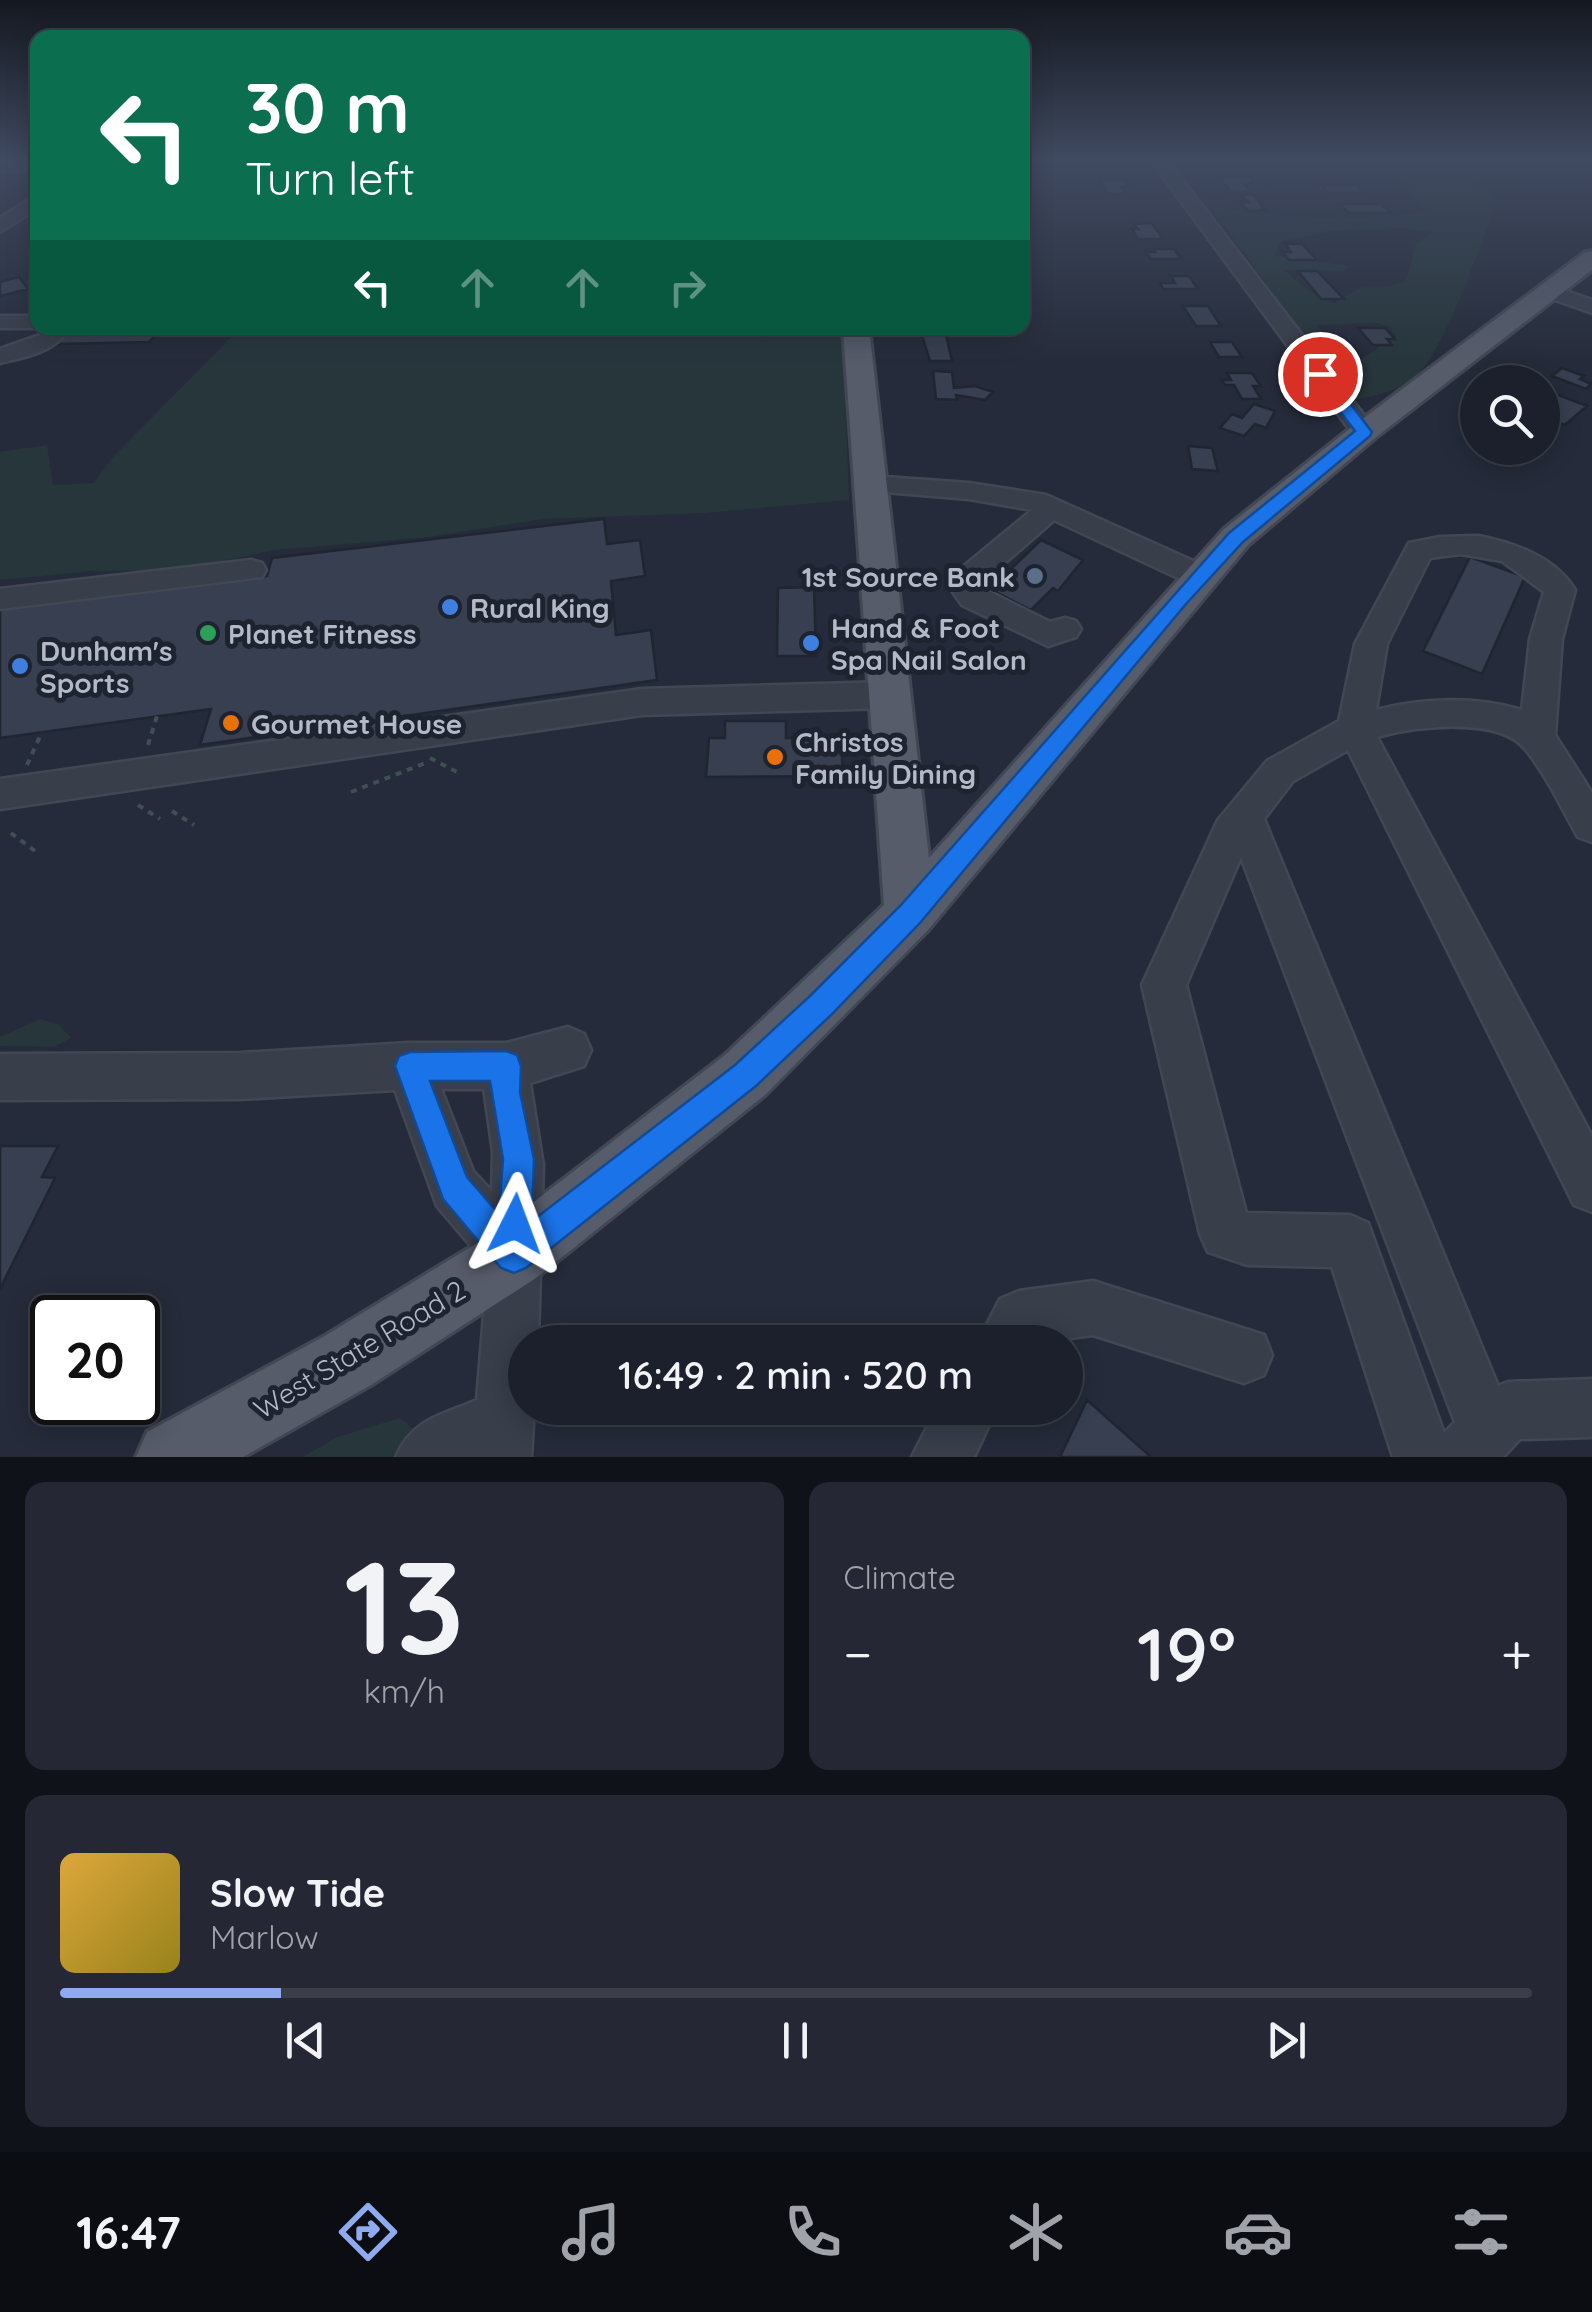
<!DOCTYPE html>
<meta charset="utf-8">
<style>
:root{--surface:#1c202c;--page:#252834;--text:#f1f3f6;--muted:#a0a3a9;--line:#3a3e48;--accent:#8faaef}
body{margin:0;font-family:Quicksand,sans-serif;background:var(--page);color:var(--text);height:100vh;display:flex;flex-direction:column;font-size:38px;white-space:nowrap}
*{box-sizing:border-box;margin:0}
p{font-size:32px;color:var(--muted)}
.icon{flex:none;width:55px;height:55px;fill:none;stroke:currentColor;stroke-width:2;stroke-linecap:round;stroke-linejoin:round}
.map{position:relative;height:1457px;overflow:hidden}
.panel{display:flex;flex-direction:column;gap:25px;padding:25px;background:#0f1218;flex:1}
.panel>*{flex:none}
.top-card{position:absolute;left:30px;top:30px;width:1000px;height:305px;border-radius:20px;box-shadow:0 5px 25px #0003,0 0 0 2px var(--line);background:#0b6e4f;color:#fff;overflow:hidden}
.controls{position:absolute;left:1460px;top:365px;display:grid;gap:20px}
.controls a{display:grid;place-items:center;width:100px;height:100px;border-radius:50%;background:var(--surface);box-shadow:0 5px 25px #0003,0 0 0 2px var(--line);font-size:50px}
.speed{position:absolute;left:30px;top:1295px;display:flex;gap:20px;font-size:50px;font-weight:700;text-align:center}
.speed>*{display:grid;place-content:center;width:130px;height:130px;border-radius:50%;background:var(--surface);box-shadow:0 5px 25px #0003,0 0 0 2px var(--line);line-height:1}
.speed .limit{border:5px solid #111;border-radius:15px;background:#fff;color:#111}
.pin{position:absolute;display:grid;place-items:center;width:85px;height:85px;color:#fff;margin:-42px;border:5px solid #fff;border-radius:50%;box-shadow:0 2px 10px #0007}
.me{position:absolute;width:110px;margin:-55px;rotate:3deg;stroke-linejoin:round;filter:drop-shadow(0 0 8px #0008)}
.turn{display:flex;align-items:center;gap:35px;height:210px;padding:0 50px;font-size:45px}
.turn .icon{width:130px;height:130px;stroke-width:2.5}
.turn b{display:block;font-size:70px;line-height:85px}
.lanes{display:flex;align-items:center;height:95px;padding:0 50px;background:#0003;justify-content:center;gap:50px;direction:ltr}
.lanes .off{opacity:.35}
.big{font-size:75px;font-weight:600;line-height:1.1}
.panel .tile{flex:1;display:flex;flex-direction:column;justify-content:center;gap:15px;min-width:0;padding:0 35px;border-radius:20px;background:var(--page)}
.panel .dial{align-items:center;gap:0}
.dial b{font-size:130px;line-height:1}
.song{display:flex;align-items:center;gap:30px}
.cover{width:120px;height:120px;border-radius:15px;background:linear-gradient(135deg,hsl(40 70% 55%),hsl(50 70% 35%))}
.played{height:10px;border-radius:5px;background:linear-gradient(90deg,var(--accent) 15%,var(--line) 15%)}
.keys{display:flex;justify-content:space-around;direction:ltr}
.heat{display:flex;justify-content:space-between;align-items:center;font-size:55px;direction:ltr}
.panel .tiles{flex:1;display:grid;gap:25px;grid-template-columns:1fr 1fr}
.tile:last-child{grid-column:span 2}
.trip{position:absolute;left:508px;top:1325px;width:575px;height:100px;border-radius:50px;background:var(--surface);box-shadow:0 5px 25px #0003,0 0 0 2px var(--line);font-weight:600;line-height:100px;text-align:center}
.tabs{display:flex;height:160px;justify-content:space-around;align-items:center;background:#0b0d12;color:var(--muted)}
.tabs .icon{width:70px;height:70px}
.tabs .active{color:var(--accent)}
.tabs b{font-size:45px;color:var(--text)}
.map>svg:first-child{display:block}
.green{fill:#26363b;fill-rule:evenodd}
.building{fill:#373f50;stroke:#1f2531;stroke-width:2.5}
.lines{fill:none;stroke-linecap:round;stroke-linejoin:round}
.minor-casing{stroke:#414753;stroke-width:5}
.major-casing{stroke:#414753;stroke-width:6}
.path{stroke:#3f4f53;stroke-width:4;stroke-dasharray:6 6;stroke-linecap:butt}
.minor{fill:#383e4a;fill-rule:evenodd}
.major{fill:#565c6a;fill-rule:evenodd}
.route{fill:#1a73e8;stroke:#114b97;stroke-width:2.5;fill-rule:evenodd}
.service-dot{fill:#5c6f8a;stroke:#1d232f;stroke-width:4}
.shop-dot{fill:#3f7fe0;stroke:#1d232f;stroke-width:4}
.leisure-dot{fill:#2e9e5b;stroke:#1d232f;stroke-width:4}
.food-dot{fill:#e8710a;stroke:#1d232f;stroke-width:4}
.labels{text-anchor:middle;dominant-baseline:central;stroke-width:10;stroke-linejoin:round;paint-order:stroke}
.poi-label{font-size:28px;font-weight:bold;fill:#b3b9c6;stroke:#1d232f;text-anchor:start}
.street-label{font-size:28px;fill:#b3b9c6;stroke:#1d232f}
</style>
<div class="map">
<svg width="1592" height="1457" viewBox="0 0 1592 1457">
<rect width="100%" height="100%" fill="#252b3a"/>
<!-- green -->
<path class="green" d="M1376,159h100l36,12 1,8 -40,1 24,19c-13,40 -51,145 -77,173 -14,16 -51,28 -72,27l-133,-186v-6c55,11 159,17 212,3zM1407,228l25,4 -16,12 -10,37 -16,5 -28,1 -28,16 -28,-14 -22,-19 60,1 5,-5 -75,-11 7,-14 56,-11zM1377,323l13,4 6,9 -38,25 -11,-1 -31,-35z
M240,328h603l6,172 -144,13 -163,6 -113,18 -155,13 -94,20 -87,1 -93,9v-128l47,-7 6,40 41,-2 18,-25z
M40,1019l18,5 13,14 -17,9 -54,-1v-9z
M400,1418l16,13 -17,26h-96l34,-20z"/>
<!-- building -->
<path class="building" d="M1219,177h30l6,6h-12l8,9h-20z
M1100,180h25l4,6h-8l4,8h-17z
M1321,185h35l9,8h-36z
M1241,195h13l11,15 -17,1 -7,-9h7z
M1339,204h42l10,9h-42z
M1152,223l11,16h-25l-6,-10h6l-4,-5z
M1285,244h17l15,16h-28l-7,-8h9z
M1153,249h21l7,10h-30l-5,-7h9z
M1298,271h19l27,28h-23z
M1171,276h18l9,13h-35l-3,-6h15z
M19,277l9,12 -28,7v-14z
M1183,306h25l13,20h-25z
M1358,328h27l10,11h-8l5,6h-19z
M161,329l-12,13 -92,2 14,-14z
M922,335h24l6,26h-22z
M1210,342h22l10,15h-23z
M1562,368l22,8 -4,3 11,5 -5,5 -34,-13z
M933,371l19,1 2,16 21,-2 18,6 -8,8 -29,-5 1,5 -21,-1z
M1227,373h25l9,13h-8l8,13h-19l-8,-14h-9l-3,-5h9z
M1543,389l44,17 -22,19 -23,-9v-14l9,-2 -9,-4z
M1254,404l21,7 -9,17 -11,-4 -11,12 -24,-8 12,-14 10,4z
M1188,446l24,2 6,23 -26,-2z
M604,519l3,25 33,-4 5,36 -34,5 5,54 35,-5 6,50 -457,65 11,-36 -211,29v-130l267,-32 5,-18z
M1041,540l42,20 -25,31 -5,-3 -22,22 -41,-21z
M1470,557l55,20 -43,97 -59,-23z
M814,587l2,69h-39l1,-68z
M725,721h61v17l55,-1 2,39 -137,1 3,-39h16z
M0,1146h58l-16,31 13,1 -55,111z
M1087,1400l64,57h-91z"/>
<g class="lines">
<defs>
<path id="minor" d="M1150,159h16l207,268 4,5 -4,5h-18z
M0,161h38v10h-38z
M38,194v14l-38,24v-14z
M1551,286l41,14v13l-48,-17 -3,-4z
M0,316h38v12h4h-42z
M43,328h22l2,4c-16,21 -42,25 -67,31v-14l42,-15z
M871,476l98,7 77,12 165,74 4,7 -4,7h-22l-135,-63 -71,62 -1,6 68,34 15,-4 11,3 5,8 -5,8 -28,9 -86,-41 -11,-16 7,-18 74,-61 -63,-11 -108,-9 -3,-6 3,-6z
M1478,536c37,7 77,21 97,54l-13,49 -7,96 37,58v49l-14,-5c-16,-28 -31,-61 -52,-87 -27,-35 -112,-23 -149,-13l215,399v76l-18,-7 -226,-455 -55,31 -29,38 234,567 10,-4 84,-3v58l-72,2 -17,18h-110l-61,-190 -85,-2 -39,-13 -8,-18 -58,-249 76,-165 49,-59 72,-40 16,-77 54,-101 31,-6zM1460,554l42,7 42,31 -14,47 -8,71c-46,-14 -100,-12 -146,0l11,-66 43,-86zM1241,857l214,565 -11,11 -76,-210 -18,-8 -104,-2 -60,-228z
M251,560l11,3 4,7 -4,7 -262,32v-20z
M890,682l12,4 5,9 -5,9 -12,4 -248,7 -642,94v-30l642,-90z
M568,1027l16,7 7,16 -7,16 -54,17 13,82 -5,177h-13v66h9l-3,49h-135c16,-38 46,-42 81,-57l11,-134 -51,-60 -42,-116 -155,9 -240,1v-46l240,-1 169,-10h97zM441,1089h43l9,63 -1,40 -19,-21z
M1093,1281l171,54 8,20 -8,20 -20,8 -151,-48 -54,7h-61l22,-43 19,-8z
M937,1408h60l-23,49h-62z"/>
<path id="major" d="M1592,251v19l-217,168 -127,107 -320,385 -163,165 -229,183 -165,107 -128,72h-107l11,-25 176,-95 169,-103 233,-179 159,-150 -41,-577h26l60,530 295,-329 129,-103 231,-173z"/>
</defs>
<!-- minor casing -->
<use href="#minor" class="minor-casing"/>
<!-- major casing -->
<use href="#major" class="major-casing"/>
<!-- path -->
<path class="path" d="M148,745l9,-29
M430,758l27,14
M27,765l15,-33
M351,792l77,-30
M138,805l22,14
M172,811l22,14
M11,833l24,18"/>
<!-- minor -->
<use href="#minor" class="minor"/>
<!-- major -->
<use href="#major" class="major"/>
</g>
<!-- sky -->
<linearGradient id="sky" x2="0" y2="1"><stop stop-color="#141820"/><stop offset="0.44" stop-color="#404a60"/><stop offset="1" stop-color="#404a60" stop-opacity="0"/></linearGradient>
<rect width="1592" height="363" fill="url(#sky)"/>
<!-- route -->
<path class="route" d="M1315,371h10l47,61 -2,4 -127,106 -57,62 -266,319 -89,92 -75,71 -230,182 -12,5 -13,-5 -58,-69 -48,-133 4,-10 11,-4 96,-1 11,4 4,11 -1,26 14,67 -2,62 203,-156 76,-70 90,-90 328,-372 126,-102 -43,-57zM430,1081h60l13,78 -4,55 -32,-37z"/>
<!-- markers -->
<circle class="service-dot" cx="1035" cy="576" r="10"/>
<g class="shop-dot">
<circle cx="450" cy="607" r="10"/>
<circle cx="811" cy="643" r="10"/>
<circle cx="20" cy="666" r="10"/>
</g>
<circle class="leisure-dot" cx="208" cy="633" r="10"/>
<g class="food-dot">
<circle cx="231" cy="723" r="10"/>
<circle cx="775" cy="757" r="10"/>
</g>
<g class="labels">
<!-- poi labels -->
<g class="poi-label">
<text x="1015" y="576" text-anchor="end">1st Source Bank</text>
<text x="470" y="607">Rural King</text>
<text x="831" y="627">Hand &amp; Foot<tspan x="831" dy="32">Spa Nail Salon</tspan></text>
<text x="228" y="633">Planet Fitness</text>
<text x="40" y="650">Dunham's<tspan x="40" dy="32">Sports</tspan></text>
<text x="251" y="723">Gourmet House</text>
<text x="795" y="741">Christos<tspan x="795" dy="32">Family Dining</tspan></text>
</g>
<!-- street labels -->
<g class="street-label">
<text transform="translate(359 1349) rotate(-31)">West State Road 2</text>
</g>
</g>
</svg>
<div class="controls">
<a><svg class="icon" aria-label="search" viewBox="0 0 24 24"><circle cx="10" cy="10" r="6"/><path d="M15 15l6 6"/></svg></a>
</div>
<div class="speed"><div class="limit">20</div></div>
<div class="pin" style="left:1320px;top:374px;background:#d93025"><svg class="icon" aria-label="arrive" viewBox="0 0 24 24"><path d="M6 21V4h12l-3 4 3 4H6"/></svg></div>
<svg class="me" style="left:515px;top:1224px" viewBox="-20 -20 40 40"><path d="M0-17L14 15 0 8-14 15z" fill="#1a73e8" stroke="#fff" stroke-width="4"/></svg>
<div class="trip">16:49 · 2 min · 520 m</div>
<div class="top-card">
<div class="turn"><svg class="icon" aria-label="left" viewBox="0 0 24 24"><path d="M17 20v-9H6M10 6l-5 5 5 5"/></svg><div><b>30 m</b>Turn left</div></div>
<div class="lanes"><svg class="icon" aria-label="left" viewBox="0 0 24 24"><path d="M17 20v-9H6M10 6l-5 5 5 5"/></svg><svg class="icon off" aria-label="ahead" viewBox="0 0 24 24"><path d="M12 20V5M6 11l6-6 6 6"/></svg><svg class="icon off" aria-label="ahead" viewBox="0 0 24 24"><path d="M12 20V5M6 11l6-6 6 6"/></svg><svg class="icon off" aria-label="right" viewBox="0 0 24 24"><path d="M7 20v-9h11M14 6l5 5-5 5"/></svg></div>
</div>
</div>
<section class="panel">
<div class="tiles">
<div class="tile dial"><b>13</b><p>km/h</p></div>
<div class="tile"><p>Climate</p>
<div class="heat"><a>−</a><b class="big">19°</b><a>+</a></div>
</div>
<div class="tile">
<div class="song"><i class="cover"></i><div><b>Slow Tide</b><p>Marlow</p></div></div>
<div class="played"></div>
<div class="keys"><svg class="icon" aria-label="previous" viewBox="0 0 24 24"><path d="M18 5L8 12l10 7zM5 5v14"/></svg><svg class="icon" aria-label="pause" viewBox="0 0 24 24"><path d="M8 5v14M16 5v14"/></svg><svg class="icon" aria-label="next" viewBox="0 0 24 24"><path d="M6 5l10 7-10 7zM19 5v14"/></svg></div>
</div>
</div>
</section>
<nav class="tabs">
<b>16:47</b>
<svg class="icon active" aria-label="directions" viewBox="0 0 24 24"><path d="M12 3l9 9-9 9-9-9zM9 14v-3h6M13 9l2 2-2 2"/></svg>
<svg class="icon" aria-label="music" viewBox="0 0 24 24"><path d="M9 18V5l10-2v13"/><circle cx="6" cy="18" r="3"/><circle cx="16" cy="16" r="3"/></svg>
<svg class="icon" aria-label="phone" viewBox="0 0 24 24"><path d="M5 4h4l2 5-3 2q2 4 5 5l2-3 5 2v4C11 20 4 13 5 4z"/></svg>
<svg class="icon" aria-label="climate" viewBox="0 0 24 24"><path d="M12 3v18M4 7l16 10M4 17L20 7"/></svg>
<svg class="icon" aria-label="car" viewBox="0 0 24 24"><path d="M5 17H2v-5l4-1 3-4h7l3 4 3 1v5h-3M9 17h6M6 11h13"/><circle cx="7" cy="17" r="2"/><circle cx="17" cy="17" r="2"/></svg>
<svg class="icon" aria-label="filters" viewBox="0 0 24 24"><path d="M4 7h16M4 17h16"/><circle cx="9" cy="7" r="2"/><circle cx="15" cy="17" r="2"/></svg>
</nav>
